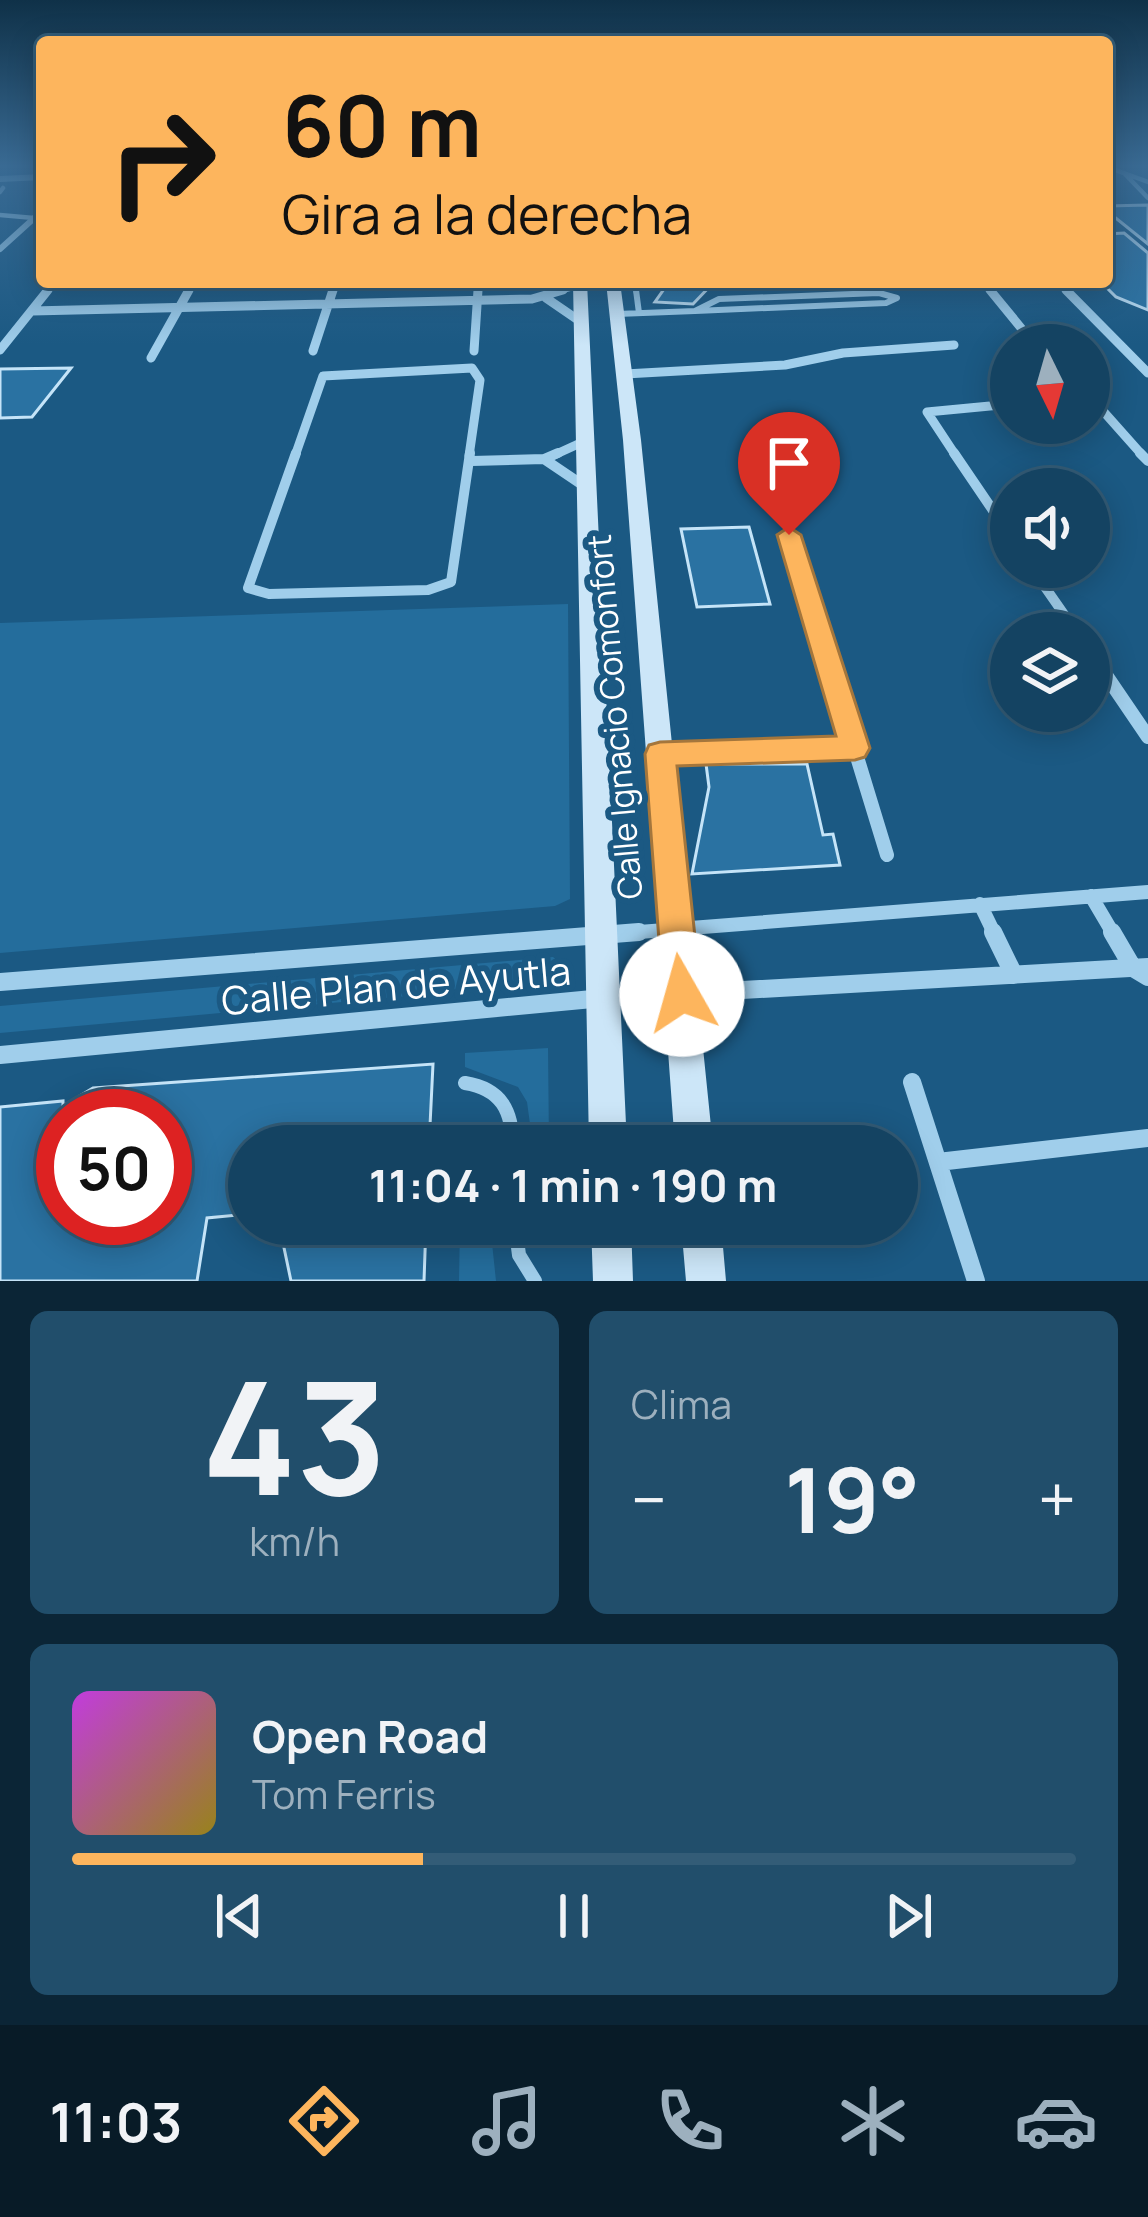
<!DOCTYPE html>
<html lang="es">
<meta charset="utf-8">
<style>
:root{--surface:#144362;--page:#214e6b;--text:#f1f3f6;--muted:#9db0be;--line:#335c77;--accent:#fdb55d}
body{margin:0;font-family:Manrope,sans-serif;background:var(--page);color:var(--text);height:100vh;display:flex;flex-direction:column;font-size:45px;white-space:nowrap}
*{box-sizing:border-box;margin:0}
p{font-size:39px;color:var(--muted)}
.icon{flex:none;width:66px;height:66px;fill:none;stroke:currentColor;stroke-width:2;stroke-linecap:round;stroke-linejoin:round}
.map{position:relative;height:1281px;overflow:hidden}
.sheet{display:flex;flex-direction:column;gap:30px;padding:30px;background:#0b2536;flex:1}
.sheet>*{flex:none}
.hud{position:absolute;left:36px;top:36px;width:1077px;height:252px;border-radius:12px;box-shadow:0 6px 30px #0003,0 0 0 3px var(--line);background:#fdb55d;color:#111;overflow:hidden}
.needle{width:78px;rotate:175deg}
.fabs{position:absolute;left:990px;top:324px;display:grid;gap:24px}
.fabs a{display:grid;place-items:center;width:120px;height:120px;border-radius:50%;background:var(--surface);box-shadow:0 6px 30px #0003,0 0 0 3px var(--line);font-size:60px}
.speed{position:absolute;left:36px;top:1089px;display:flex;gap:24px;font-size:60px;font-weight:700;text-align:center}
.speed>*{display:grid;place-content:center;width:156px;height:156px;border-radius:50%;background:var(--surface);box-shadow:0 6px 30px #0003,0 0 0 3px var(--line);line-height:1}
.speed .limit{border:18px solid #d22;background:#fff;color:#111}
.pin{position:absolute;display:grid;place-items:center;width:102px;height:102px;color:#fff;margin:-123px -51px;border-radius:50% 50% 50% 0;rotate:-45deg;box-shadow:0 0 12px #0007}
.pin .icon{rotate:45deg}
.me{position:absolute;width:132px;margin:-66px;rotate:353deg;stroke-linejoin:round;filter:drop-shadow(0 0 9px #0008)}
.turn{display:flex;align-items:center;gap:42px;height:252px;padding:0 48px;font-size:54px}
.turn .icon{width:156px;height:156px;stroke-width:2.5}
.turn b{display:block;font-size:84px;line-height:102px}
.big{font-size:90px;font-weight:700;line-height:1.1}
.sheet .tile{flex:1;display:flex;flex-direction:column;justify-content:center;gap:18px;min-width:0;padding:0 42px;border-radius:18px;background:var(--page)}
.sheet .dial{align-items:center;gap:0}
.dial b{font-size:156px;line-height:1}
.song{display:flex;align-items:center;gap:36px}
.cover{width:144px;height:144px;border-radius:18px;background:linear-gradient(135deg,hsl(290 70% 55%),hsl(50 70% 35%))}
.played{height:12px;border-radius:6px;background:linear-gradient(90deg,var(--accent) 35%,var(--line) 35%)}
.keys{display:flex;justify-content:space-around;direction:ltr}
.heat{display:flex;justify-content:space-between;align-items:center;font-size:66px;direction:ltr}
.sheet .tiles{flex:1;display:grid;gap:30px;grid-template-columns:1fr 1fr}
.tile:last-child{grid-column:span 2}
.trip{position:absolute;left:228px;top:1125px;width:690px;height:120px;border-radius:60px;background:var(--surface);box-shadow:0 6px 30px #0003,0 0 0 3px var(--line);font-weight:700;line-height:120px;text-align:center}
.menu{display:flex;height:192px;justify-content:space-around;align-items:center;background:#081b27;color:var(--muted)}
.menu .icon{width:84px;height:84px}
.menu .selected{color:var(--accent)}
.menu b{font-size:54px;color:var(--text)}
.map>svg:first-child{display:block}
.green{fill:#246d9c}
.building{fill:#2a72a2;stroke:#c5e4f8;stroke-width:3;fill-rule:evenodd}
.lines{fill:none;stroke-linecap:round;stroke-linejoin:round}
.service-far2{stroke:#a0ceeb;stroke-width:4.5}
.service-far1{stroke:#a0ceeb;stroke-width:6}
.service{stroke:#a0ceeb;stroke-width:14}
.minor-far4{stroke:#a0ceeb;stroke-width:6}
.minor-far3{stroke:#a0ceeb;stroke-width:9}
.minor-far2{stroke:#a0ceeb;stroke-width:10}
.minor-far1{stroke:#a0ceeb;stroke-width:14}
.minor{stroke:#a0ceeb;stroke-width:18}
.tertiary{fill:#a0ceeb;fill-rule:evenodd}
.secondary{fill:#cce6f8;fill-rule:evenodd}
.route{fill:#fdb55d;stroke:#a4763c;stroke-width:3}
.labels{text-anchor:middle;dominant-baseline:central;stroke-width:12;stroke-linejoin:round;paint-order:stroke}
.street-label{font-size:33px;fill:#fff;stroke:#1b5983}
.near-street-label{font-size:39px;fill:#fff;stroke:#1b5983}
</style>
<div class="map">
<svg width="1148" height="1281" viewBox="0 0 1148 1281">
<rect width="100%" height="100%" fill="#1b5983"/>
<!-- green -->
<path class="green" d="M568,604l2,295 -15,7 -555,47v-330z
M553,957l13,11 -5,12 -9,3 -552,50v-27z
M548,1048l1,98h-16l-6,-44 -9,-15 -53,-20v-14z
M460,1224h30l6,57h-37z"/>
<!-- building -->
<path class="building" d="M1148,205v39l-41,-33v-5z
M1124,233l24,20v57l-32,-13 -15,-15h6v-48z
M669,282h45l-21,22 -38,-2z
M71,368l-39,49 -32,1v-49z
M749,527l21,77 -73,3 -16,-78z
M706,764h101l16,71 10,-1 7,31 -148,9 17,-87z
M433,1064l-4,82h-180v68l-42,4 -10,63h-197v-174l63,-6v5l30,-18zM63,1116h102v102h-102z
M279,1224h147l-2,57h-133z"/>
<g class="lines">
<!-- service-far2 -->
<path class="service-far2" d="M1107,167l41,15
M1124,173l24,25
M0,192l3,-4
M0,215l34,3
M635,282l1,11"/>
<!-- service-far1 -->
<path class="service-far1" d="M636,290l3,23
M879,293l18,5 -11,5 -191,8 24,-12z
M617,314l78,-3"/>
<!-- service -->
<path class="service" d="M465,1083c37,6 47,28 48,63
M515,1224l4,31 16,26"/>
<!-- minor-far4 -->
<path class="minor-far4" d="M0,249l42,-38
M983,282l9,11
M1058,282l11,11
M45,293l9,-11
M188,293l6,-11
M332,293l4,-11
M478,293l1,-11
M553,293l27,-8h33"/>
<!-- minor-far3 -->
<path class="minor-far3" d="M990,290l45,55
M1066,290l82,83
M546,298l35,24
M32,311l500,-12 31,-9
M0,350l48,-60
M313,351l20,-61
M474,351l4,-61
M151,358l38,-68
M625,374l160,-9 58,-12 111,-8
M1089,403l14,8 40,45
M295,456l28,-80 149,-8 8,12 -11,76
M552,456l35,-16
M956,456l-29,-44 84,-8"/>
<!-- minor-far2 -->
<path class="minor-far2" d="M296,453l-48,135 21,6 159,-4 23,-8 19,-129
M954,453l57,84
M1140,453l8,8
M544,459l43,29
M472,461l72,-2 14,-6
M789,535l40,130
M1031,567l46,66
M1089,651l10,14"/>
<!-- minor-far1 -->
<path class="minor-far1" d="M828,662l59,193
M1097,662l51,75
M660,754l195,-6
M1091,896l23,39
M980,904l15,31
M601,935l547,-43"/>
<!-- minor -->
<path class="minor" d="M993,932l21,43
M1112,932l21,36 15,9
M0,982l639,-50
M0,1055l603,-57 545,-31
M912,1082l64,199
M938,1162l210,-24"/>
<!-- tertiary -->
<path class="tertiary" d="M42,174v6l-42,2v-6z"/>
<!-- secondary -->
<path class="secondary" d="M573,282h14l40,864h-38z
M606,282h14l21,158 72,706h-38l-52,-706z
M591,1224h40l2,57h-40z
M681,1224h40l5,57h-40z"/>
</g>
<!-- sky -->
<linearGradient id="sky" x2="0" y2="1"><stop stop-color="#0f3148"/><stop offset="0.48" stop-color="#396a93"/><stop offset="1" stop-color="#396a93" stop-opacity="0"/></linearGradient>
<rect width="1148" height="345" fill="url(#sky)"/>
<!-- route -->
<path class="route" d="M789,527l12,8 69,213 -5,9 -10,3 -178,6 24,228 -6,14 -13,5 -13,-5 -6,-14 -18,-240 4,-9 11,-3 176,-6 -59,-201z"/>
<g class="labels">
<!-- street labels -->
<g class="street-label">
<text transform="translate(614 717) rotate(-95)">Calle Ignacio Comonfort</text>
</g>
<!-- near-street labels -->
<g class="near-street-label">
<text transform="translate(396 985) rotate(-5)">Calle Plan de Ayutla</text>
</g>
</g>
</svg>
<div class="fabs">
<a><svg class="needle" viewBox="-14 -14 28 28"><path d="M0-13l5 13h-10z" fill="#e53935"/><path d="M0 13l5-13h-10z" fill="#9db0be"/></svg></a>
<a><svg class="icon" aria-label="sound" viewBox="0 0 24 24"><path d="M4 9h4l5-4v14l-5-4H4zM17 9q2 3 0 6"/></svg></a>
<a><svg class="icon" aria-label="layers" viewBox="0 0 24 24"><path d="M12 4l9 5-9 5-9-5zM3 14l9 5 9-5"/></svg></a>
</div>
<div class="speed"><div class="limit">50</div></div>
<div class="pin" style="left:789px;top:535px;background:#d93025"><svg class="icon" aria-label="arrive" viewBox="0 0 24 24"><path d="M6 21V4h12l-3 4 3 4H6"/></svg></div>
<svg class="me" style="left:682px;top:994px" viewBox="-20 -20 40 40"><circle r="19" fill="#fff"/><path d="M0-13L10 11 0 6-10 11z" fill="#fdb55d"/></svg>
<div class="trip">11:04 · 1 min · 190 m</div>
<div class="hud">
<div class="turn"><svg class="icon" aria-label="right" viewBox="0 0 24 24"><path d="M7 20v-9h11M14 6l5 5-5 5"/></svg><div><b>60 m</b>Gira a la derecha</div></div>
</div>
</div>
<section class="sheet">
<div class="tiles">
<div class="tile dial"><b>43</b><p>km/h</p></div>
<div class="tile"><p>Clima</p>
<div class="heat"><a>−</a><b class="big">19°</b><a>+</a></div>
</div>
<div class="tile">
<div class="song"><i class="cover"></i><div><b>Open Road</b><p>Tom Ferris</p></div></div>
<div class="played"></div>
<div class="keys"><svg class="icon" aria-label="previous" viewBox="0 0 24 24"><path d="M18 5L8 12l10 7zM5 5v14"/></svg><svg class="icon" aria-label="pause" viewBox="0 0 24 24"><path d="M8 5v14M16 5v14"/></svg><svg class="icon" aria-label="next" viewBox="0 0 24 24"><path d="M6 5l10 7-10 7zM19 5v14"/></svg></div>
</div>
</div>
</section>
<nav class="menu">
<b>11:03</b>
<svg class="icon selected" aria-label="directions" viewBox="0 0 24 24"><path d="M12 3l9 9-9 9-9-9zM9 14v-3h6M13 9l2 2-2 2"/></svg>
<svg class="icon" aria-label="music" viewBox="0 0 24 24"><path d="M9 18V5l10-2v13"/><circle cx="6" cy="18" r="3"/><circle cx="16" cy="16" r="3"/></svg>
<svg class="icon" aria-label="phone" viewBox="0 0 24 24"><path d="M5 4h4l2 5-3 2q2 4 5 5l2-3 5 2v4C11 20 4 13 5 4z"/></svg>
<svg class="icon" aria-label="climate" viewBox="0 0 24 24"><path d="M12 3v18M4 7l16 10M4 17L20 7"/></svg>
<svg class="icon" aria-label="car" viewBox="0 0 24 24"><path d="M5 17H2v-5l4-1 3-4h7l3 4 3 1v5h-3M9 17h6M6 11h13"/><circle cx="7" cy="17" r="2"/><circle cx="17" cy="17" r="2"/></svg>
</nav>
